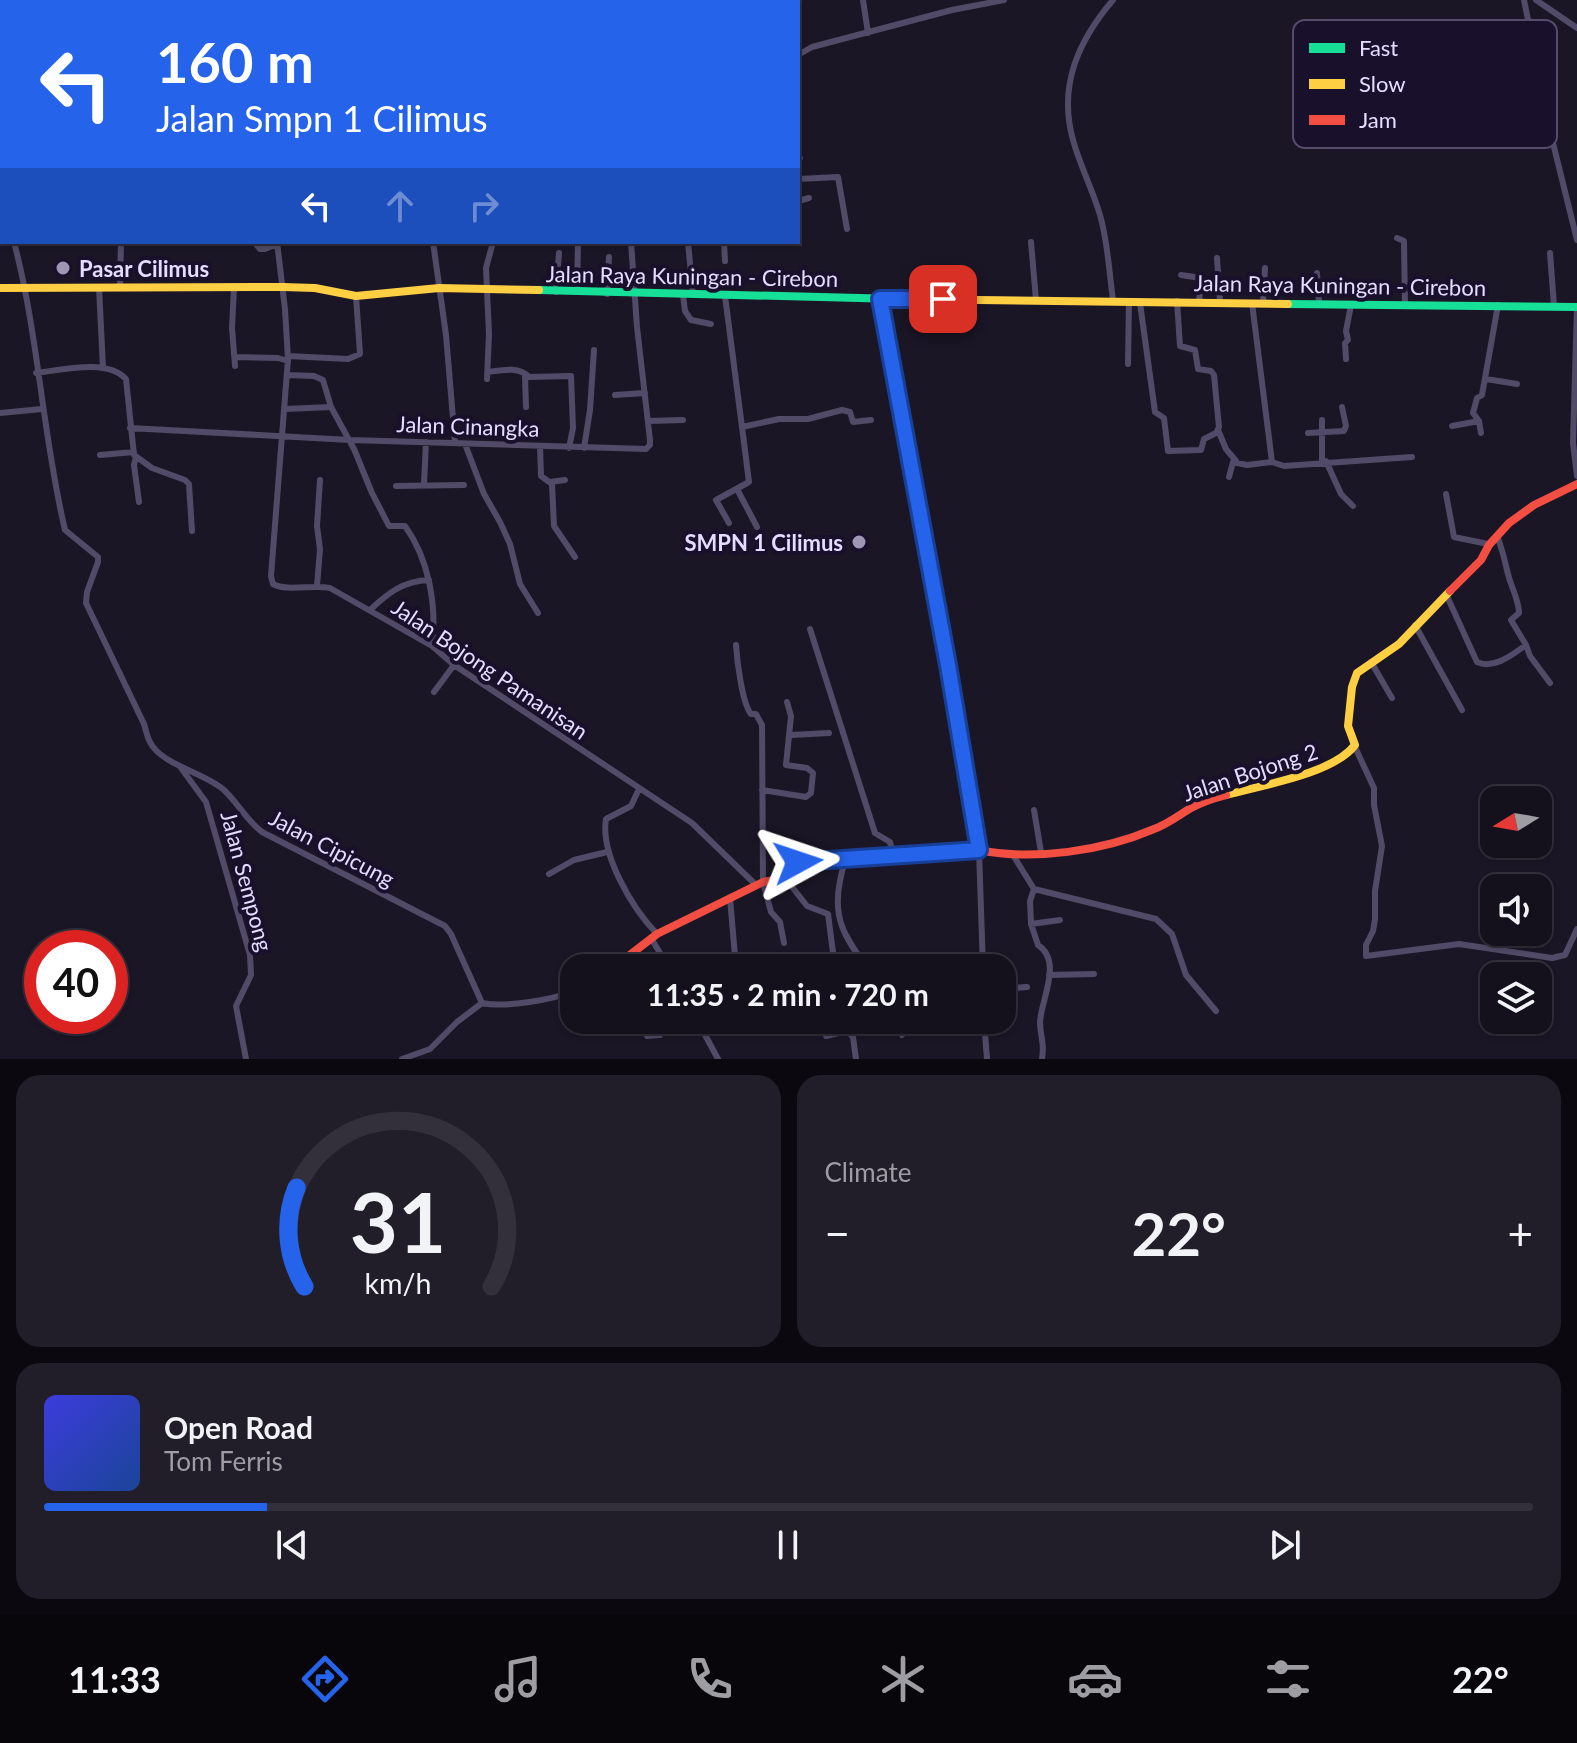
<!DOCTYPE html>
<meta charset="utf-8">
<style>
:root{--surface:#14101c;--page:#211e29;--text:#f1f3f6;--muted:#9d9da3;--line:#33303b;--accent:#2563eb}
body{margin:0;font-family:Lato,sans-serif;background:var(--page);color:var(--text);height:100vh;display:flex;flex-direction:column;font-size:30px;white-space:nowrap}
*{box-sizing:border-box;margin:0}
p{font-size:26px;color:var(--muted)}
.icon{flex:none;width:44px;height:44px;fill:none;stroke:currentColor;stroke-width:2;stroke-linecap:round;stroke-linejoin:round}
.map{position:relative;height:1059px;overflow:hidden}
.panel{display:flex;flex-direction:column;gap:16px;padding:16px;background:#0b090f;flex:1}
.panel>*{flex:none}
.hud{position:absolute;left:0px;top:0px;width:800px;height:244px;box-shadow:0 2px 6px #0004,0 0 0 2px var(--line);background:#2563eb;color:#fff;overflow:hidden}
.needle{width:52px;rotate:259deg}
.buttons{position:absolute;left:1480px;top:786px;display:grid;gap:16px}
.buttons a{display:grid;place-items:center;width:72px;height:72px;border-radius:16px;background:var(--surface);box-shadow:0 2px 6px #0004,0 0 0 2px var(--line);font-size:40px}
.speed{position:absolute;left:24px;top:930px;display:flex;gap:16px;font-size:40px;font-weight:700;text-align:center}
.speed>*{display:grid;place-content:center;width:104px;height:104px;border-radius:50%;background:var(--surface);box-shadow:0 2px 6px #0004,0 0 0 2px var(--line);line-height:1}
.speed .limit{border:12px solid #d22;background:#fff;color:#111}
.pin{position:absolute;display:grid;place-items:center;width:68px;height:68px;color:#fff;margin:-34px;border-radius:16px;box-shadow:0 4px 12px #0006}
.me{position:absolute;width:88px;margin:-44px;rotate:85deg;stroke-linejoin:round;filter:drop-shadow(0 0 6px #0008)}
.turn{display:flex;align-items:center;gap:28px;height:168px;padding:0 24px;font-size:36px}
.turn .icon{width:104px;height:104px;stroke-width:2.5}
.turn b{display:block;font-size:56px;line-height:68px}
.lanes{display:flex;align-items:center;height:76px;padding:0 24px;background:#0003;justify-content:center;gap:40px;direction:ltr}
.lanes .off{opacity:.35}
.big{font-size:60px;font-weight:700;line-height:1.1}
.panel .card{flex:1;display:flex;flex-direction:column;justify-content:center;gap:12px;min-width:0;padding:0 28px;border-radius:24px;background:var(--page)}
.panel .dial{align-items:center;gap:0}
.dial svg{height:208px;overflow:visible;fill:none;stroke:var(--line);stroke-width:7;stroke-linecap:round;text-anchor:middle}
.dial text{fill:var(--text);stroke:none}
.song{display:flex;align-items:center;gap:24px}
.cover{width:96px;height:96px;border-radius:12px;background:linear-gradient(135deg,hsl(240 70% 55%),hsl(220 70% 35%))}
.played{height:8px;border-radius:4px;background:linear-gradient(90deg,var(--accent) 15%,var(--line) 15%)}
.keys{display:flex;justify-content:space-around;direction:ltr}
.heat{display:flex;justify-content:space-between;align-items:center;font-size:44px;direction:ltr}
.panel .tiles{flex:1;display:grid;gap:16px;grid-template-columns:1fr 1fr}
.card:last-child{grid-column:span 2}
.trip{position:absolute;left:560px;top:954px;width:456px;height:80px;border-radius:24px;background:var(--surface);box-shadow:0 2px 6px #0004,0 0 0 2px var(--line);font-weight:700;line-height:80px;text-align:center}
.dock{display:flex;height:128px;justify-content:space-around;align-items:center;background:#08060b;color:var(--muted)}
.dock .icon{width:56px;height:56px}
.dock .on{color:var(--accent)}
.dock b{font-size:36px;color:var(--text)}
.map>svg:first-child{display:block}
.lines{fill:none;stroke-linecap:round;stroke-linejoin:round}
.street{stroke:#514b67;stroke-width:6}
.fast{stroke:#16e098;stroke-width:8}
.slow{stroke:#ffcf43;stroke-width:8}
.jam{stroke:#f24e42;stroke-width:8}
.route-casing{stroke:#184099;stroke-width:20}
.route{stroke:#2563eb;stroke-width:14}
.poi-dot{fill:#9e97b3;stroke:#19102c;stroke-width:3}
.labels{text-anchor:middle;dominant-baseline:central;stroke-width:8;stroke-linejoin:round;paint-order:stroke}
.poi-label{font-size:22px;font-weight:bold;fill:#e5dcff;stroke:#19102c;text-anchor:start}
.street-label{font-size:22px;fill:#e5dcff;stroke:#19102c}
.key{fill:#19102c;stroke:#564d6b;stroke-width:2}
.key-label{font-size:22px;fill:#e5dcff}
</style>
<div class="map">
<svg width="1577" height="1059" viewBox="0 0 1577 1059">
<rect width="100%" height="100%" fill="#1b1626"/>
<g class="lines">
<!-- street -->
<path class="street" d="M115,0v2
M261,0v2
M295,0v2
M409,0v2
M456,0v2
M863,0l5,33
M1524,0l28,139 25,101
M1536,0l41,28
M43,2l6,-2
M0,17l2,-1
M798,55l14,-8 140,-37 52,-10
M0,143l2,-1
M1529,146l23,-7
M798,159l2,-1
M798,179l40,-2 9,52
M0,180l2,10
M798,201l11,-3
M0,210h2
M1397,238l7,3 1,63
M14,242c24,91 28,187 49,279l2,9 33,27v5l-11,30 -1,11 58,121c2,6 3,13 6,18 11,23 56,31 74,48 14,13 22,30 38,42l183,94 6,8 31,69c22,5 70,-3 92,-12
M254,242l6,7h5l12,-5
M277,242l8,67 3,50 -17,217 2,8c15,8 39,0 57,4l102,58 22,19 238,158 64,62
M433,242l13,93 9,107
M688,242l5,53
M724,242l1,19
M1031,242l5,58
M1550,253l4,53
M1217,258l3,43
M1317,273l2,29
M1181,275l20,3 -2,24
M99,287l4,81
M120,287l1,-45
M234,287l-2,41 3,38
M556,292l3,-39
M577,292l1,-50
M607,294l2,-37
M683,295l2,16 6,9 20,4
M725,296l17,131
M880,299l84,457 15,94 4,118
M1113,300c-4,-28 -5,-58 -13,-85 -7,-25 -20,-49 -27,-75 -15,-54 5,-99 40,-140
M1263,302l2,-34
M1140,303l15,109 9,6 4,33 33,-1 3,-11 12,-6 3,-6 -5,-52 -3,-4 -13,-2 -3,-19 -15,-4 -3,-45
M1252,303l20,159 12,4 128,-9
M1577,307l-4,136 4,33
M288,356l60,3 12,-5 -4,-58
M235,357l43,1 10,3
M1346,359l-1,-16 3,-3 -2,-9 5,-26
M1128,364l1,-63
M488,372c14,-2 31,-6 41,5l42,-1 2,52 -4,20
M36,373c26,-3 71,-15 90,6l8,76 18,13 33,12 4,4 3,47
M287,375l27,1 9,4 8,27 23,42 18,44 17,33h16c24,33 32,80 27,120
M525,375l1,32
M487,379l2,-45 -3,-66 7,-26
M1486,379l31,5
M615,395l30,-2
M285,409l46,-2
M0,413l42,-4
M1322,420v41
M648,421l35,-1
M1452,426l27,-5
M130,428l220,12 296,9 4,-4v-5l-13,-113 -6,-85
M1218,430l8,19 10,12
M1308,433l36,-2 2,-5 -4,-19
M1481,433l-2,-12 -6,-8 4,-15 5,-3 16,-90
M465,444l19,50 16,28 10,22 10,40 18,29
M540,446l1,30 11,8 2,42 21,31
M584,448l6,-38 4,-60
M100,455l34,-3
M136,457l-2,8 5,37
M1326,461l15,33 12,12
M1229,477l4,-15 14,3 25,-3
M550,482l15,-2
M424,484l2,-42
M396,486l68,-1
M737,489l20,38
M1446,494l8,43 34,7
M729,523l-13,-23 33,-18 -7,-55 37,-8h29l34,-9 8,2 3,10 18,-2
M1497,535c5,14 8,25 11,39 3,13 11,26 11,39l-8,7 15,25
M317,586l3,-37 -3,-23 3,-46
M1446,594l31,68c17,8 36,-8 49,-17l4,11 20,27
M370,610c18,-17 33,-29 59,-30
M1415,625l47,85
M810,629l65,204 15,9 3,12
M736,645c1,15 6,58 15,69h5l6,11 1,157 8,30 9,10 4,21
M1371,662l21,36
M434,692l20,-27
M791,735l38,-2
M1355,747l19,41v17l8,41 -7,45v28l-2,12 -7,14v11l93,-12 93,14 13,-3 12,-26
M181,768l25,34 44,153 1,20 -15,31 10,53
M639,789l-8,17 -25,13c-6,35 26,89 51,115
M762,790l44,7 5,-4 2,-20 -6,-5 -21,-3 5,-49 -4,-14
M1034,810l7,42
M1013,855l21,34 -4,12 1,23 29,-4
M848,858c-6,8 -6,14 -8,23 -8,39 6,57 27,87
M549,874l25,-14 33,-8
M785,878l22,28 21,8 7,54
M1034,889l122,30 16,15 14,41 30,36
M730,898l6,70
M1031,924l7,21c25,16 3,55 2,77 0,15 5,20 2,37
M651,938l18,30
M634,953l2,15
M1049,975l45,-1
M1002,989l25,-2
M643,1020l4,16 13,-1
M697,1020l21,39
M844,1020l3,11 6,6 3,22
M894,1020l8,15
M984,1020l3,39
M851,1034l23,-7
M826,1036l21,-5
M402,1059l28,-10 27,-27 25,-19"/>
<!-- fast -->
<path class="fast" d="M539,290l359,9
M1288,304l289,3"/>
<!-- slow -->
<path class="slow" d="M0,288l283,-1 32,1 41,8 83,-8 100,2
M898,299l390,5
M1226,795c36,-10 107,-21 129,-50l-7,-19 4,-39 5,-14 42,-29 51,-53"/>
<!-- jam -->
<path class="jam" d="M1450,591l31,-31 8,-15 20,-22 25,-18 43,-21
M613,968l44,-34 106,-52 22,-4 13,-16 181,-12c55,11 124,1 175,-21 14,-5 25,-14 37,-21 11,-6 23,-10 35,-13"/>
</g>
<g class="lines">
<defs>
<path id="route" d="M798,862l181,-12 -31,-185 -68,-366h63"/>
</defs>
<!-- route casing -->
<use href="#route" class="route-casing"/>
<!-- route -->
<use href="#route" class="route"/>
</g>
<!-- markers -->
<g class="poi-dot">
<circle cx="63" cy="268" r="8"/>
<circle cx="859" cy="542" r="8"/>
</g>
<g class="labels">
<!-- poi labels -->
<g class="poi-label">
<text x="79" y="268">Pasar Cilimus</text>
<text x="843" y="542" text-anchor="end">SMPN 1 Cilimus</text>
</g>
<!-- street labels -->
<g class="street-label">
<text transform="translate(692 276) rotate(1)">Jalan Raya Kuningan - Cirebon</text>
<text transform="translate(1340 285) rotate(1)">Jalan Raya Kuningan - Cirebon</text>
<text transform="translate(468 426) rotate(2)">Jalan Cinangka</text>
<text transform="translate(490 669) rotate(34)">Jalan Bojong Pamanisan</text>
<text transform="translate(1250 772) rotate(-18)">Jalan Bojong 2</text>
<text transform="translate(332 848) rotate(28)">Jalan Cipicung</text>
<text transform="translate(247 881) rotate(75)">Jalan Sempong</text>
</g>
</g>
<!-- legend -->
<rect x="1293" y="20" width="264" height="128" rx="12" class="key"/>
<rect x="1309" y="43" width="36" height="10" fill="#16e098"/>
<rect x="1309" y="79" width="36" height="10" fill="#ffcf43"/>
<rect x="1309" y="115" width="36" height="10" fill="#f24e42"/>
<g class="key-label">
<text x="1359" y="56">Fast</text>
<text x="1359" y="92">Slow</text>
<text x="1359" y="128">Jam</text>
</g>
</svg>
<div class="buttons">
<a><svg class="needle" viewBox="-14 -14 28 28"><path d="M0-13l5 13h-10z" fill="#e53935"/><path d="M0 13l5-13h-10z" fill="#9d9da3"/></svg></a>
<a><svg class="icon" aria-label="sound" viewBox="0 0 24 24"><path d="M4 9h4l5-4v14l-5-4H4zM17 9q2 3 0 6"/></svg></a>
<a><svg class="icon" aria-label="layers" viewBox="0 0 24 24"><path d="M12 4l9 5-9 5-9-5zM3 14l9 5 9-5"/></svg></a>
</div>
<div class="speed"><div class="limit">40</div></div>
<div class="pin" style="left:943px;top:299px;background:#d93025"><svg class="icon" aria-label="arrive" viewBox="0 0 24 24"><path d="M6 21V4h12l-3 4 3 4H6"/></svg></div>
<svg class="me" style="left:798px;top:862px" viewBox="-20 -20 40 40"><path d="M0-17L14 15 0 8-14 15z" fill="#2563eb" stroke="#fff" stroke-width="4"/></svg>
<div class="trip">11:35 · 2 min · 720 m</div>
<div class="hud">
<div class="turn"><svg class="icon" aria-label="left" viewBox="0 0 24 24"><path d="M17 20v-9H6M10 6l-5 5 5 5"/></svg><div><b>160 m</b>Jalan Smpn 1 Cilimus</div></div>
<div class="lanes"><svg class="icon" aria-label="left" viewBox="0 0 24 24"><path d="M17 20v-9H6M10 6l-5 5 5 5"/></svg><svg class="icon off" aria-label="ahead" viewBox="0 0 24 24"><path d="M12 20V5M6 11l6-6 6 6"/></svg><svg class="icon off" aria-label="right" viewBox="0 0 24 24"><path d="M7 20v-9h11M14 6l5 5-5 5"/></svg></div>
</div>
</div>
<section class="panel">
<div class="tiles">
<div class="card dial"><svg viewBox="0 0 100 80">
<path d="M14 69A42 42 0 1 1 86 69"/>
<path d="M14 69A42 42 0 0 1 11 31" stroke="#2563eb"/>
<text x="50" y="56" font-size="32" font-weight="700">31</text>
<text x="50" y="72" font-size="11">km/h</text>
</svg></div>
<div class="card"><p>Climate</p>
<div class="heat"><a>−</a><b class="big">22°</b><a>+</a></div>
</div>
<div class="card">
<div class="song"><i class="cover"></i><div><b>Open Road</b><p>Tom Ferris</p></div></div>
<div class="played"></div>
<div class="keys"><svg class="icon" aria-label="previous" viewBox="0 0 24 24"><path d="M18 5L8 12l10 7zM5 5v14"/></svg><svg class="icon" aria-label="pause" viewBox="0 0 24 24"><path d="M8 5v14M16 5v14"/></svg><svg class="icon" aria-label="next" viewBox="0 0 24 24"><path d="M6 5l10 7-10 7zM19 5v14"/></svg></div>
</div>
</div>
</section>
<nav class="dock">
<b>11:33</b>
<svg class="icon on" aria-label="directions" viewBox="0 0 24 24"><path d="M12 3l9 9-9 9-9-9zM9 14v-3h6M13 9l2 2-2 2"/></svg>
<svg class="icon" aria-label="music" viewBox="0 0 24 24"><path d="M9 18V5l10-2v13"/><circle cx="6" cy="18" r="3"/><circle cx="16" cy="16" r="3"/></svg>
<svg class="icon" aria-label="phone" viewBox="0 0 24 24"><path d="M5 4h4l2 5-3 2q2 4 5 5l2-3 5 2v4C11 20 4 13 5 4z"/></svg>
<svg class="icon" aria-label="climate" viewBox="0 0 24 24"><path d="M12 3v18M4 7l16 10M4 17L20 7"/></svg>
<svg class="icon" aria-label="car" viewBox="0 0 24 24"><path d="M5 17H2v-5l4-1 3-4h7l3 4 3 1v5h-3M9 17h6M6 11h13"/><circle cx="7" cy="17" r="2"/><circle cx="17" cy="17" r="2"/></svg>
<svg class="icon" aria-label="filters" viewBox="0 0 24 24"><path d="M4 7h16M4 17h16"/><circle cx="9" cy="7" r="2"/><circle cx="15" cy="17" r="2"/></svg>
<b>22°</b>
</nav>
